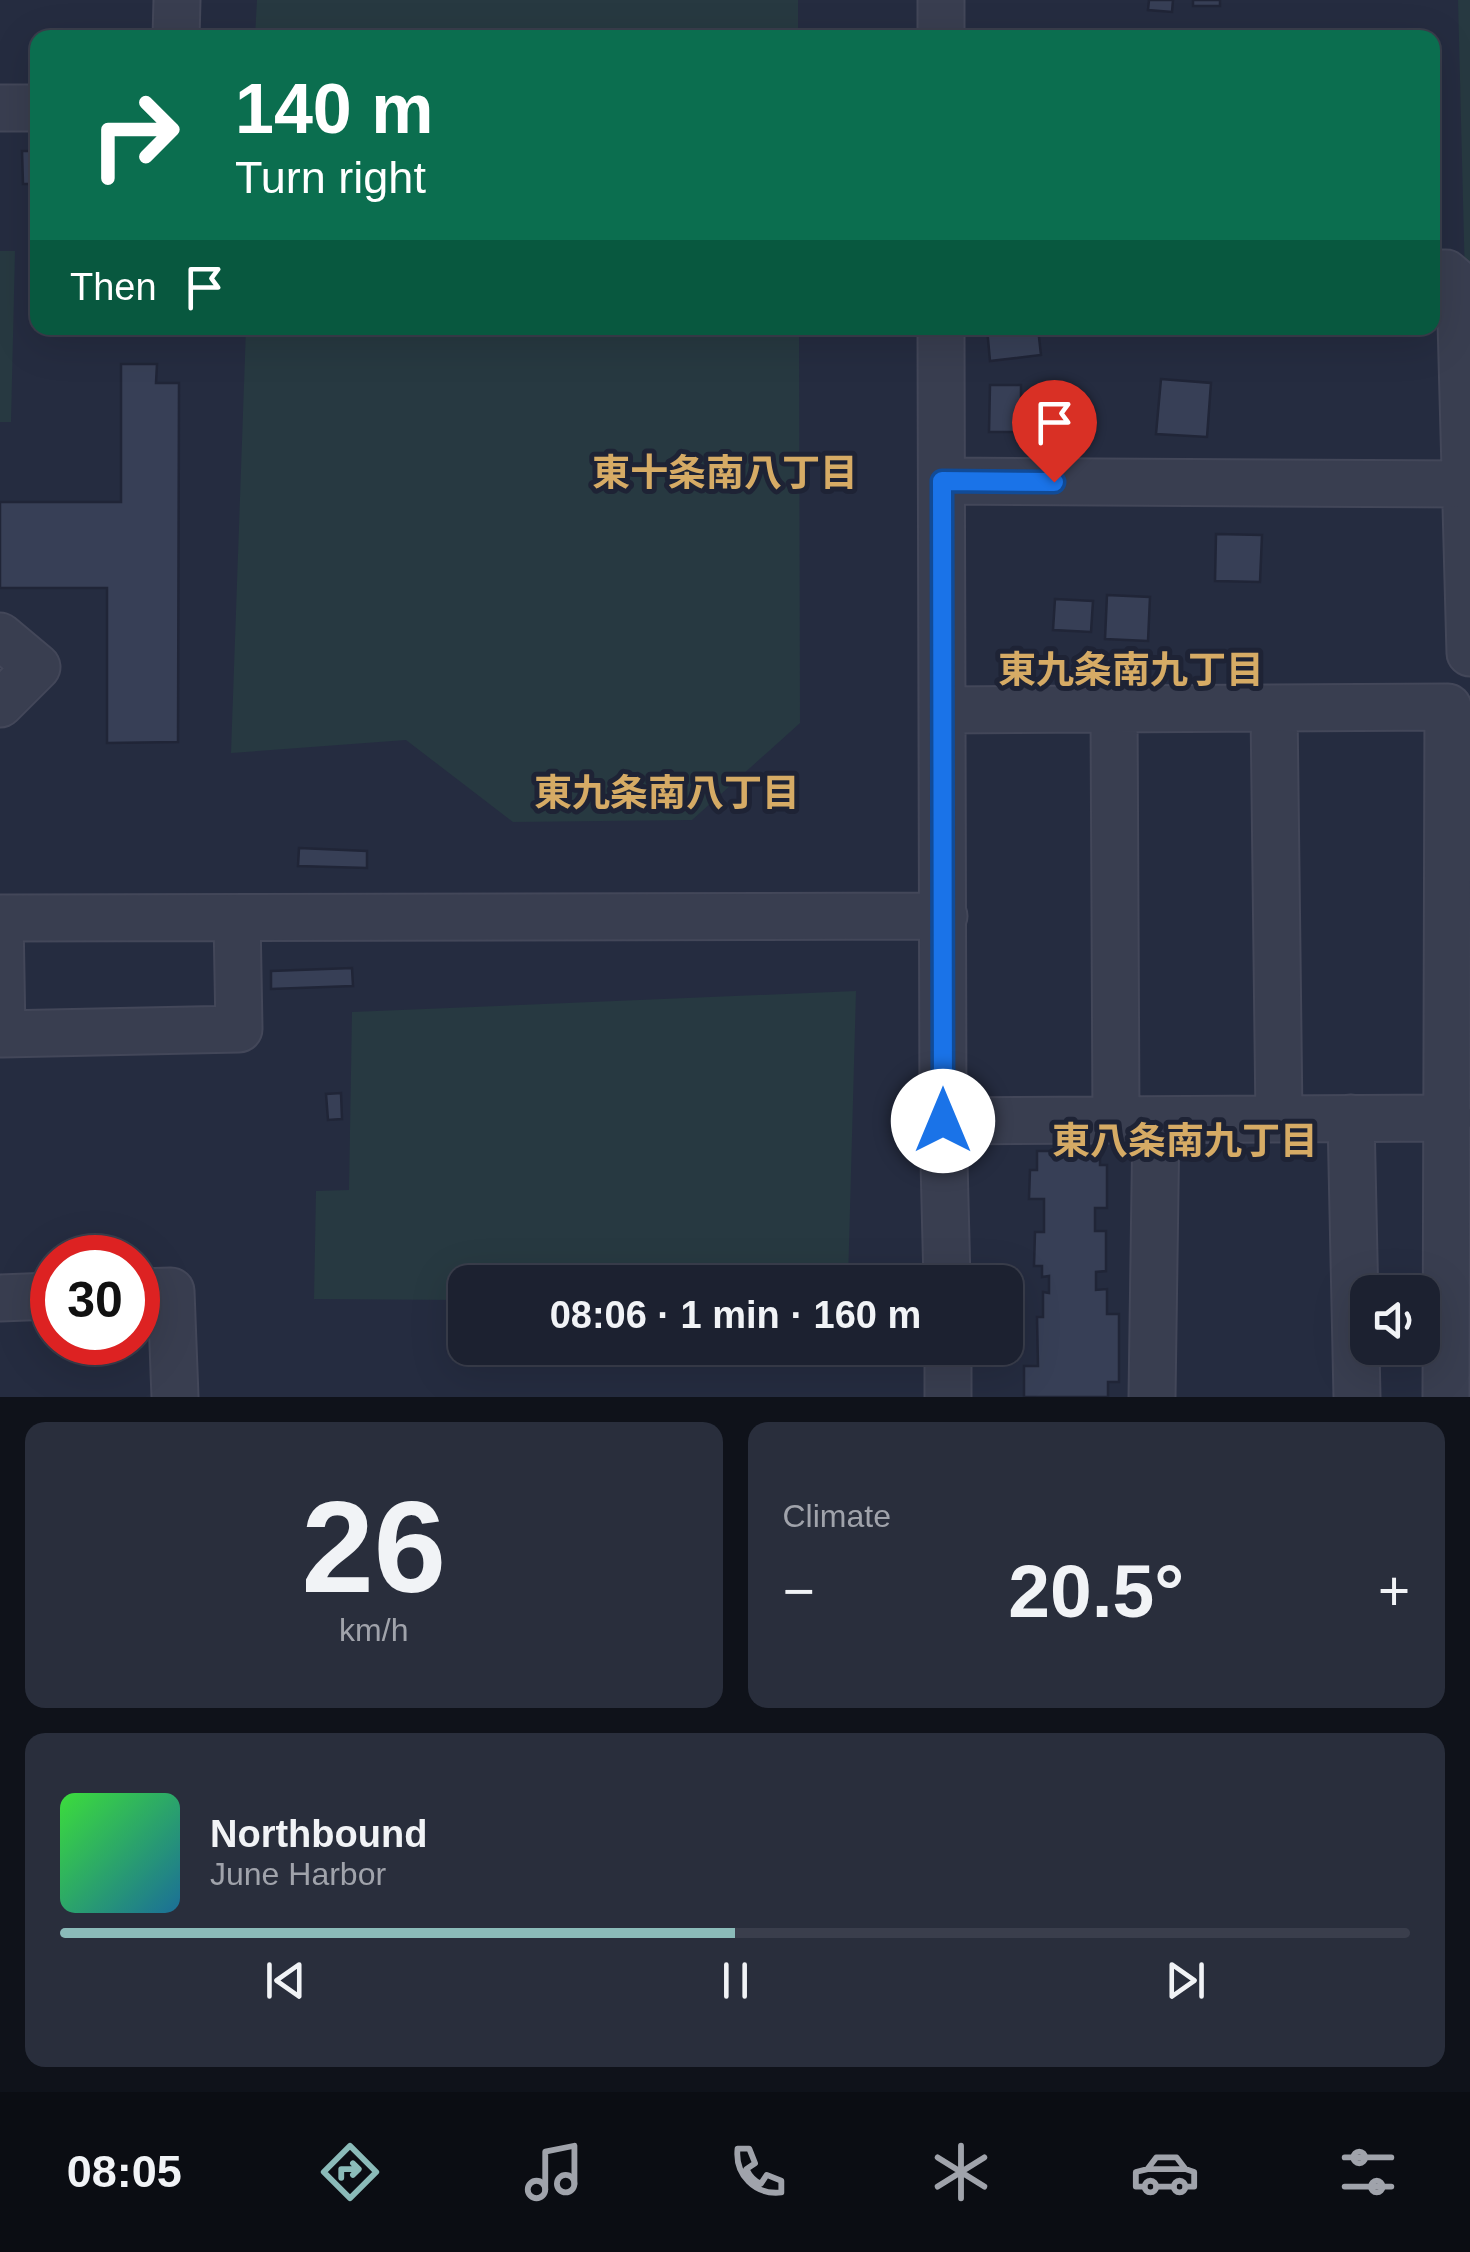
<!DOCTYPE html>
<meta charset="utf-8">
<style>
:root{--surface:#1c2130;--page:#292e3c;--text:#f1f3f6;--muted:#a0a3ab;--line:#3a3e4c;--accent:#8bbbb9}
body{margin:0;font-family:Arial,"Noto Sans JP",sans-serif;background:var(--page);color:var(--text);height:100vh;display:flex;flex-direction:column;font-size:38px;white-space:nowrap}
*{box-sizing:border-box;margin:0}
p{font-size:32px;color:var(--muted)}
.icon{flex:none;width:55px;height:55px;fill:none;stroke:currentColor;stroke-width:2;stroke-linecap:round;stroke-linejoin:round}
.map{position:relative;height:1397px;overflow:hidden}
.side{display:flex;flex-direction:column;gap:25px;padding:25px;background:#0f121a;flex:1}
.side>*{flex:none}
.top-card{position:absolute;left:30px;top:30px;width:1410px;height:305px;border-radius:20px;box-shadow:0 10px 40px #0002,0 0 0 2px var(--line);background:#0b6e4f;color:#fff;overflow:hidden}
.tools{position:absolute;left:1350px;top:1275px;display:grid;gap:20px}
.tools a{display:grid;place-items:center;width:90px;height:90px;border-radius:20px;background:var(--surface);box-shadow:0 10px 40px #0002,0 0 0 2px var(--line);font-size:50px}
.speed{position:absolute;left:30px;top:1235px;display:flex;gap:20px;font-size:50px;font-weight:700;text-align:center}
.speed>*{display:grid;place-content:center;width:130px;height:130px;border-radius:50%;background:var(--surface);box-shadow:0 10px 40px #0002,0 0 0 2px var(--line);line-height:1}
.speed .limit{border:15px solid #d22;background:#fff;color:#111}
.pin{position:absolute;display:grid;place-items:center;width:85px;height:85px;color:#fff;margin:-102px -42px;border-radius:50% 50% 50% 0;rotate:-45deg;box-shadow:0 0 10px #0007}
.pin .icon{rotate:45deg}
.me{position:absolute;width:110px;margin:-55px;rotate:0deg;stroke-linejoin:round;filter:drop-shadow(0 0 8px #0008)}
.turn{display:flex;align-items:center;gap:35px;height:210px;padding:0 40px;font-size:45px}
.turn .icon{width:130px;height:130px;stroke-width:2.5}
.turn b{display:block;font-size:70px;line-height:85px}
.then{display:flex;align-items:center;height:95px;padding:0 40px;background:#0003;gap:20px;font-size:38px}
.big{font-size:75px;font-weight:800;line-height:1.1}
.side .widget{flex:1;display:flex;flex-direction:column;justify-content:center;gap:15px;min-width:0;padding:0 35px;border-radius:20px;background:var(--page)}
.side .dial{align-items:center;gap:0}
.dial b{font-size:130px;line-height:1}
.song{display:flex;align-items:center;gap:30px}
.cover{width:120px;height:120px;border-radius:15px;background:linear-gradient(135deg,hsl(120 70% 55%),hsl(200 70% 35%))}
.played{height:10px;border-radius:5px;background:linear-gradient(90deg,var(--accent) 50%,var(--line) 50%)}
.keys{display:flex;justify-content:space-around;direction:ltr}
.heat{display:flex;justify-content:space-between;align-items:center;font-size:55px;direction:ltr}
.side .tiles{flex:1;display:grid;gap:25px;grid-template-columns:1fr 1fr}
.widget:last-child{grid-column:span 2}
.trip{position:absolute;left:448px;top:1265px;width:575px;height:100px;border-radius:20px;background:var(--surface);box-shadow:0 10px 40px #0002,0 0 0 2px var(--line);font-weight:800;line-height:100px;text-align:center}
.tabs{display:flex;height:160px;justify-content:space-around;align-items:center;background:#0b0d13;color:var(--muted)}
.tabs .icon{width:70px;height:70px}
.tabs .selected{color:var(--accent)}
.tabs b{font-size:45px;color:var(--text)}
.map>svg:first-child{display:block}
.green{fill:#273941}
.building{fill:#373f56;stroke:#202537;stroke-width:2.5}
.lines{fill:none;stroke-linecap:round;stroke-linejoin:round}
.minor-casing{stroke:#434759;stroke-width:49}
.minor{stroke:#393e50;stroke-width:45}
.route-casing{stroke:#114b97;stroke-width:25}
.route{stroke:#1a73e8;stroke-width:18}
.labels{text-anchor:middle;dominant-baseline:central;stroke-width:10;stroke-linejoin:round;paint-order:stroke}
.neighbourhood-label{font-size:38px;font-weight:bold;fill:#d6ab65;stroke:#1e2335}
</style>
<div class="map">
<svg width="1470" height="1397" viewBox="0 0 1470 1397">
<rect width="100%" height="100%" fill="#252c40"/>
<!-- green -->
<path class="green" d="M257,0h541v37h-543z
M1458,0h12v281h-5z
M0,251h15l-4,171h-11z
M246,328h553l1,395 -108,97 -179,2 -107,-82 -175,13z
M856,991l-8,291h-383v18l-151,-1 2,-108 33,-1 3,-178z"/>
<!-- building -->
<path class="building" d="M1149,0h24l-1,12 -24,-2z
M1193,0h27v6h-27z
M22,151h16v33h-15z
M987,328h51l3,27 -51,6z
M121,364h36l-1,19h23l-1,359 -71,1v-155h-107v-86h121z
M1161,379l50,4 -4,54 -51,-3z
M990,385h31v47h-32z
M1216,534l46,1 -2,47 -45,-1z
M1107,595l43,2 -2,44 -43,-2z
M1055,599l38,2 -2,31 -38,-2z
M299,848l68,3v17l-69,-2z
M352,968l1,18 -82,3v-18z
M341,1093l1,26 -14,1 -2,-26z
M1037,1151h63v14h7v43h-12v23h11v40l-10,1v18l11,-1v25h12v68h-11v15h-84v-31h14l-1,-49h6v-25l6,1v-17l-7,1v-11h-8l1,-34h9v-33h-15l1,-29h7z"/>
<g class="lines">
<defs>
<path id="minor" d="M941,0v38
M176,38l1,-38
M0,108h38
M1432,273h14l14,12 10,368
M941,328l2,793 4,161
M942,481l524,3
M0,636l37,31 -37,37
M1114,708l2,412
M1274,708l5,411
M944,710l504,-3 -2,690
M0,918l944,-2
M0,918l2,116 237,-5 -2,-111
M1351,1118l6,279
M943,1121l506,-3
M138,1292l33,-1 4,106
M0,1298l52,-2
M948,1348v49
M1152,1397l4,-277"/>
</defs>
<!-- minor casing -->
<use href="#minor" class="minor-casing"/>
<!-- minor -->
<use href="#minor" class="minor"/>
</g>
<g class="lines">
<defs>
<path id="route" d="M943,1121l-1,-640 112,1"/>
</defs>
<!-- route casing -->
<use href="#route" class="route-casing"/>
<!-- route -->
<use href="#route" class="route"/>
</g>
<g class="labels">
<!-- neighbourhood labels -->
<g class="neighbourhood-label">
<text x="725" y="473">東十条南八丁目</text>
<text x="1131" y="670">東九条南九丁目</text>
<text x="667" y="793">東九条南八丁目</text>
<text x="1185" y="1141">東八条南九丁目</text>
</g>
</g>
</svg>
<div class="tools">
<a><svg class="icon" aria-label="sound" viewBox="0 0 24 24"><path d="M4 9h4l5-4v14l-5-4H4zM17 9q2 3 0 6"/></svg></a>
</div>
<div class="speed"><div class="limit">30</div></div>
<div class="pin" style="left:1054px;top:482px;background:#d93025"><svg class="icon" aria-label="arrive" viewBox="0 0 24 24"><path d="M6 21V4h12l-3 4 3 4H6"/></svg></div>
<svg class="me" style="left:943px;top:1121px" viewBox="-20 -20 40 40"><circle r="19" fill="#fff"/><path d="M0-13L10 11 0 6-10 11z" fill="#1a73e8"/></svg>
<div class="trip">08:06 · 1 min · 160 m</div>
<div class="top-card">
<div class="turn"><svg class="icon" aria-label="right" viewBox="0 0 24 24"><path d="M7 20v-9h11M14 6l5 5-5 5"/></svg><div><b>140 m</b>Turn right</div></div>
<div class="then">Then<svg class="icon" aria-label="arrive" viewBox="0 0 24 24"><path d="M6 21V4h12l-3 4 3 4H6"/></svg></div>
</div>
</div>
<section class="side">
<div class="tiles">
<div class="widget dial"><b>26</b><p>km/h</p></div>
<div class="widget"><p>Climate</p>
<div class="heat"><a>−</a><b class="big">20.5°</b><a>+</a></div>
</div>
<div class="widget">
<div class="song"><i class="cover"></i><div><b>Northbound</b><p>June Harbor</p></div></div>
<div class="played"></div>
<div class="keys"><svg class="icon" aria-label="previous" viewBox="0 0 24 24"><path d="M18 5L8 12l10 7zM5 5v14"/></svg><svg class="icon" aria-label="pause" viewBox="0 0 24 24"><path d="M8 5v14M16 5v14"/></svg><svg class="icon" aria-label="next" viewBox="0 0 24 24"><path d="M6 5l10 7-10 7zM19 5v14"/></svg></div>
</div>
</div>
</section>
<nav class="tabs">
<b>08:05</b>
<svg class="icon selected" aria-label="directions" viewBox="0 0 24 24"><path d="M12 3l9 9-9 9-9-9zM9 14v-3h6M13 9l2 2-2 2"/></svg>
<svg class="icon" aria-label="music" viewBox="0 0 24 24"><path d="M9 18V5l10-2v13"/><circle cx="6" cy="18" r="3"/><circle cx="16" cy="16" r="3"/></svg>
<svg class="icon" aria-label="phone" viewBox="0 0 24 24"><path d="M5 4h4l2 5-3 2q2 4 5 5l2-3 5 2v4C11 20 4 13 5 4z"/></svg>
<svg class="icon" aria-label="climate" viewBox="0 0 24 24"><path d="M12 3v18M4 7l16 10M4 17L20 7"/></svg>
<svg class="icon" aria-label="car" viewBox="0 0 24 24"><path d="M5 17H2v-5l4-1 3-4h7l3 4 3 1v5h-3M9 17h6M6 11h13"/><circle cx="7" cy="17" r="2"/><circle cx="17" cy="17" r="2"/></svg>
<svg class="icon" aria-label="filters" viewBox="0 0 24 24"><path d="M4 7h16M4 17h16"/><circle cx="9" cy="7" r="2"/><circle cx="15" cy="17" r="2"/></svg>
</nav>
